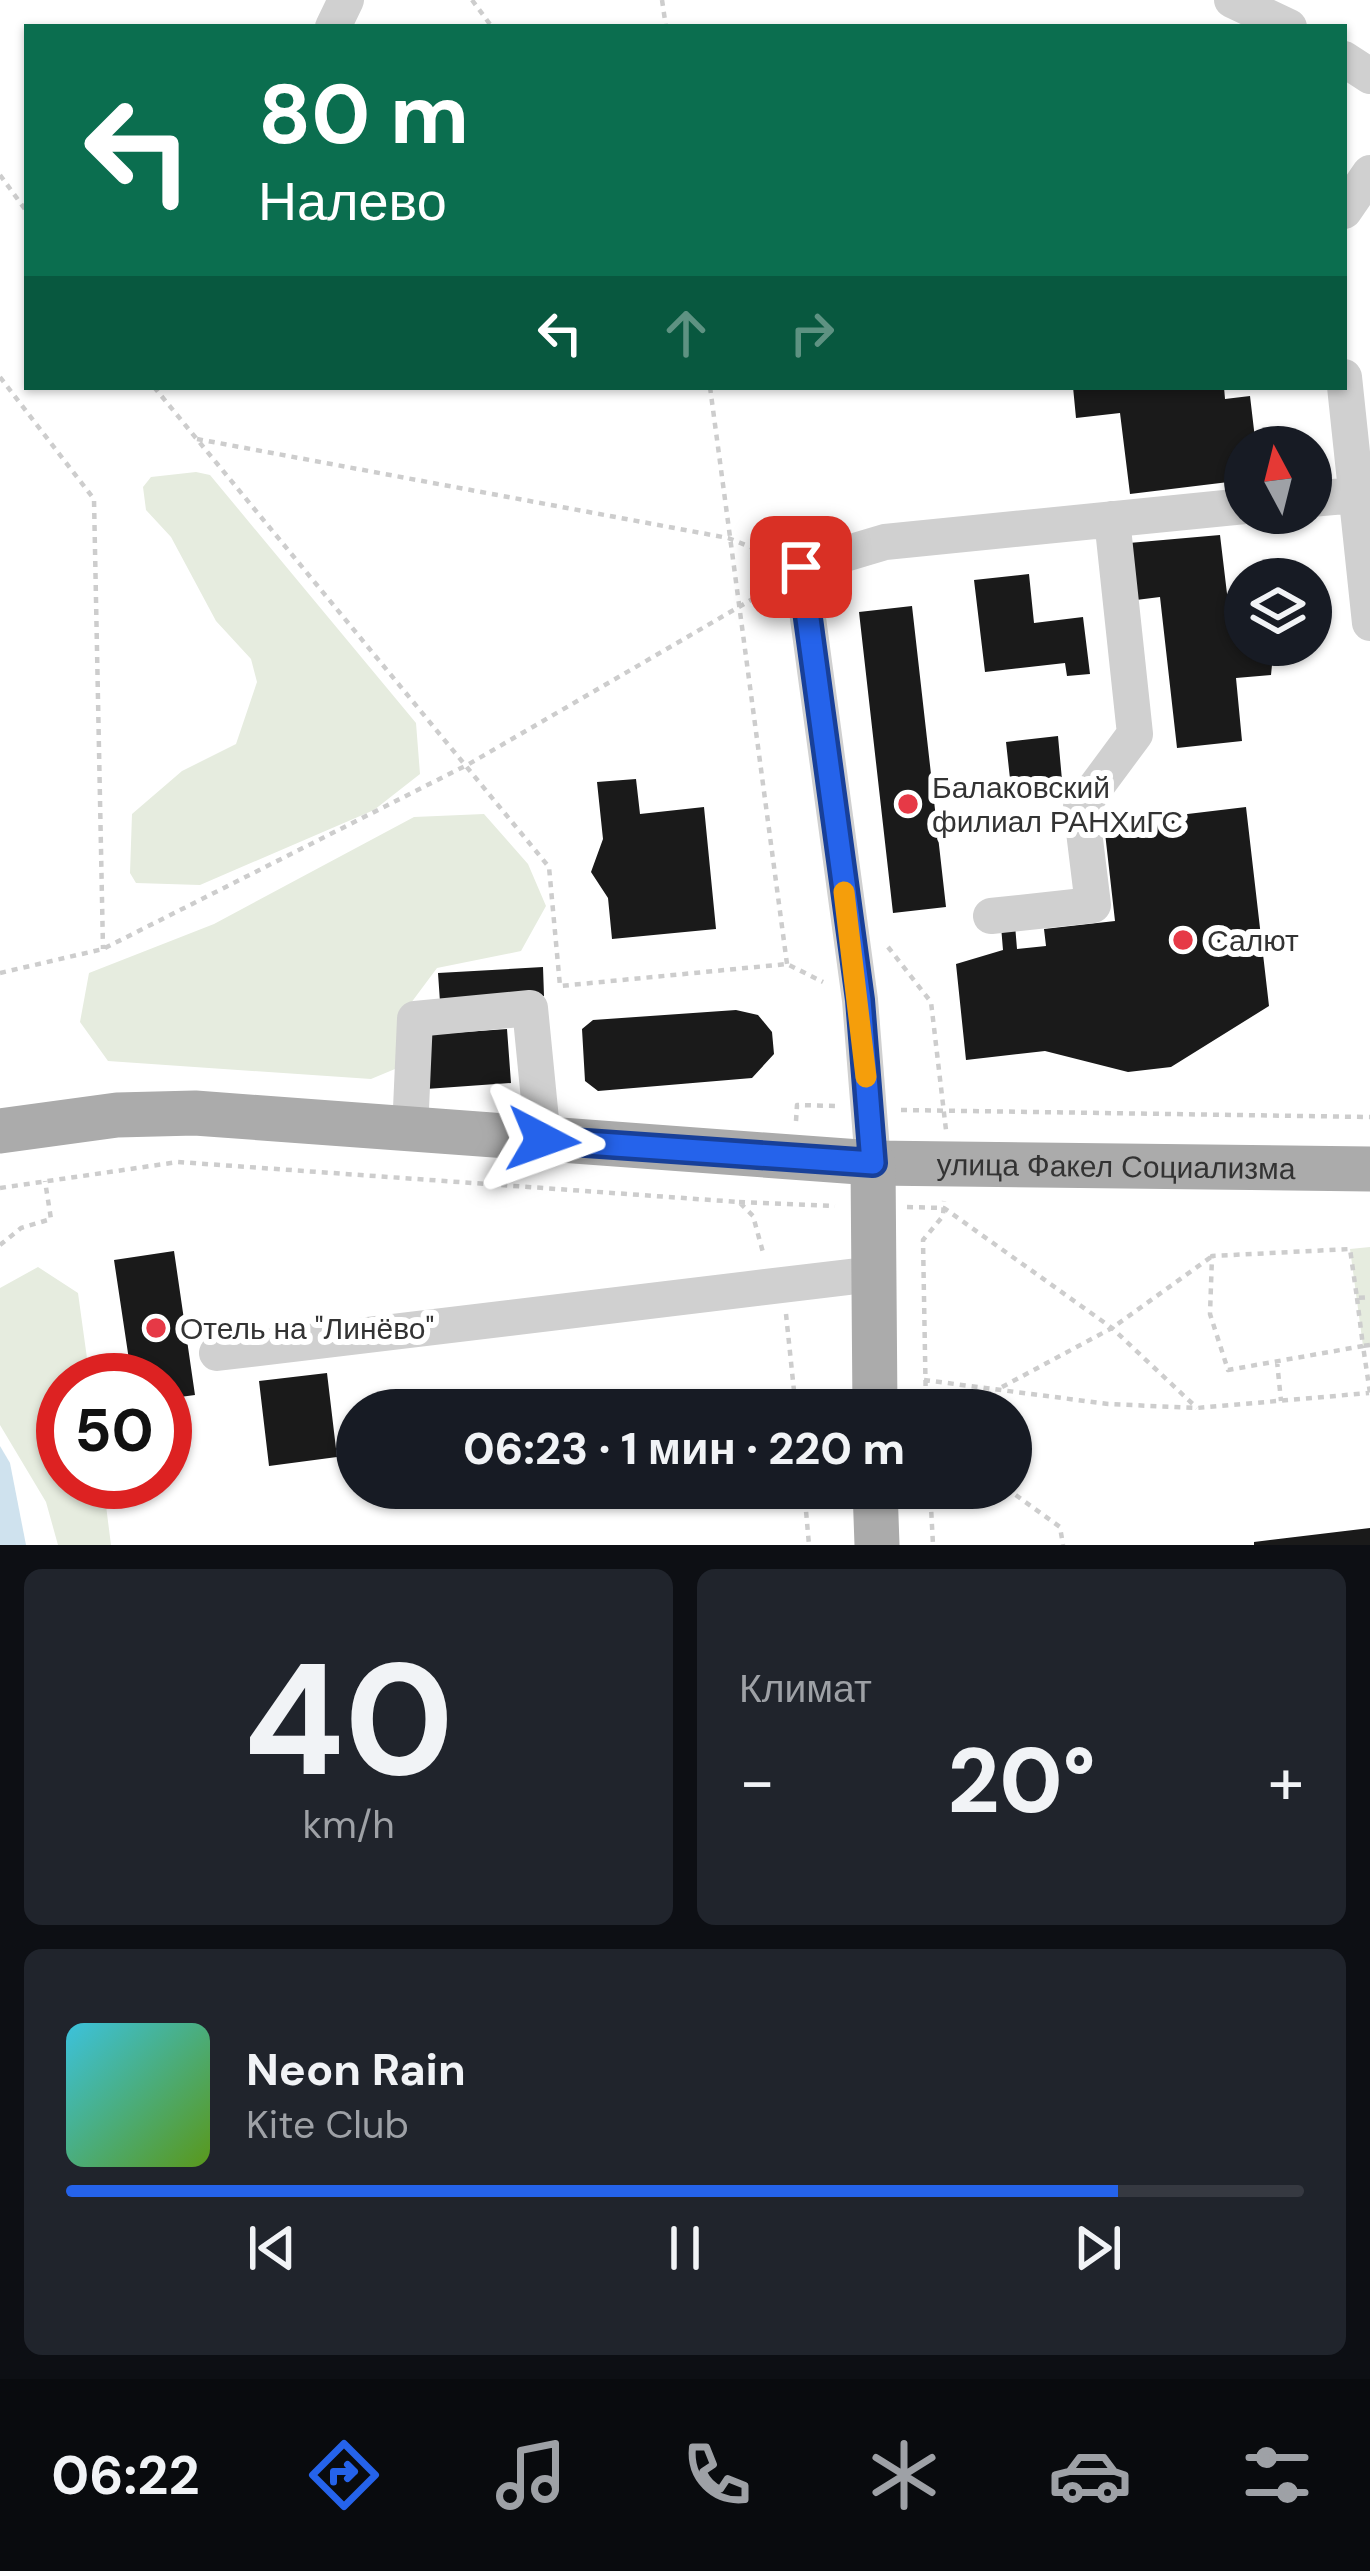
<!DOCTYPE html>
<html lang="ru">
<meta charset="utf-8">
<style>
:root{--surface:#171b24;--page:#20242c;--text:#f1f3f6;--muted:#9ea1a6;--line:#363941;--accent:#2563eb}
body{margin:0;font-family:"DM Sans",sans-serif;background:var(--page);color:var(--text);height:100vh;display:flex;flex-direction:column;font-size:45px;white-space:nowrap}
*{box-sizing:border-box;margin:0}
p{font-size:39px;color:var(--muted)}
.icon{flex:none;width:66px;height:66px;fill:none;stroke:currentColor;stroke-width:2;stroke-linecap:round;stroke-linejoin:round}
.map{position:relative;height:1545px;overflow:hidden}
.panel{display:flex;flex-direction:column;gap:24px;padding:24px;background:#0d0f14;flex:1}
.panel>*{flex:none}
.banner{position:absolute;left:24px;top:24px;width:1323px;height:366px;border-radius:0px;box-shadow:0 3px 9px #0004;background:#0b6e4f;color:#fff;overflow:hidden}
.needle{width:78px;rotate:353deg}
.fabs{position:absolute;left:1224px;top:426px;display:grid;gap:24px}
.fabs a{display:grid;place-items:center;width:108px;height:108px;border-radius:50%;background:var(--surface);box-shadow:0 3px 9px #0004;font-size:60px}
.speed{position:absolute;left:36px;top:1353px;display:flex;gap:24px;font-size:60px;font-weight:700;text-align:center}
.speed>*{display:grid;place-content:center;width:156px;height:156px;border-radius:50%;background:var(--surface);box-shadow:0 3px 9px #0004;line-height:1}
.speed .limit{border:18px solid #d22;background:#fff;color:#111}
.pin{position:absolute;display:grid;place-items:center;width:102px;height:102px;color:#fff;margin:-51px;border-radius:24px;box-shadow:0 6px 18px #0006}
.me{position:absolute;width:132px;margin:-66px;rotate:94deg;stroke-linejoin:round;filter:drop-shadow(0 0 9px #0008)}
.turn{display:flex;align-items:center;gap:42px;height:252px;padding:0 36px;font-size:54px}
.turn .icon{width:156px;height:156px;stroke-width:2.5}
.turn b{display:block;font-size:84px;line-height:102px}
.lanes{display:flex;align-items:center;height:114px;padding:0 36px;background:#0003;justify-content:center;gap:60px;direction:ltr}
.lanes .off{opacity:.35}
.big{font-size:90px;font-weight:800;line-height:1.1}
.panel .tile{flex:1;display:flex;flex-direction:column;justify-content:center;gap:18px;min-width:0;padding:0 42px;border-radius:18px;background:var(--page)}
.panel .dial{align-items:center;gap:0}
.dial b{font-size:156px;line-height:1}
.song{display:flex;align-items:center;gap:36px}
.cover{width:144px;height:144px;border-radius:18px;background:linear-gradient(135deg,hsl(190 70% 55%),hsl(90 70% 35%))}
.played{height:12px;border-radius:6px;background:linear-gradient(90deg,var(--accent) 85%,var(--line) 85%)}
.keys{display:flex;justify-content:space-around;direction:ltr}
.heat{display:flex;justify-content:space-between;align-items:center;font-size:66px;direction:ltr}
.panel .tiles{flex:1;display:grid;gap:24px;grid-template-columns:1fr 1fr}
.tile:last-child{grid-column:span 2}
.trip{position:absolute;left:336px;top:1389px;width:696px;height:120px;border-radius:60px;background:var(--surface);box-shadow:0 3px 9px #0004;font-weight:800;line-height:120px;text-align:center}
.dock{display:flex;height:192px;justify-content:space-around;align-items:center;background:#090b0e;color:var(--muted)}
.dock .icon{width:84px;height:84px}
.dock .current{color:var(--accent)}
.dock b{font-size:54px;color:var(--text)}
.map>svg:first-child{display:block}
.green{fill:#e6ecdf}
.water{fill:#cfe2ee}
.building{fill:#1a1a1a}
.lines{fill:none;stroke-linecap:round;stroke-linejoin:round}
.path{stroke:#cdcdcd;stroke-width:4.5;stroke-dasharray:6 6;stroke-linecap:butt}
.minor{stroke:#d0d0d0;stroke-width:36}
.major{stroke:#ababab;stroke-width:45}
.route-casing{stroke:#184099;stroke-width:30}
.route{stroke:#2563eb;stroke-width:21}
.slow{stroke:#f59e0b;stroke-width:21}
.poi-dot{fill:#e63946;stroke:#fff;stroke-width:4.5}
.labels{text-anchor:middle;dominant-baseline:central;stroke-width:12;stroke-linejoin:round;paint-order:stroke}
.poi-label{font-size:30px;fill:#333;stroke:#fff;text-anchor:start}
.street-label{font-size:30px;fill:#333;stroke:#fff}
</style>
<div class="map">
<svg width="1370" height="1545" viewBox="0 0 1370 1545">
<rect width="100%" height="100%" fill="#fff"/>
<!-- green -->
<path class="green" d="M196,472l14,3 206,248 4,51 -46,36 -174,75 -64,-2 -6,-10 2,-59 50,-43 54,-27 21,-62 -6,-23 -35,-38 -45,-84 -25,-27 -3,-23 8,-10z
M484,814l44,50 18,42 -25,45 -84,17 -32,43 -10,58 -24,10 -263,-18 -28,-39 9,-49 125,-49 200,-107z
M1370,1247v98l-7,1 -13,-97z
M38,1267l40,26 12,87h-27v102h40l8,63h-53l-12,-43 -46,-77v-137z"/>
<!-- water -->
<path class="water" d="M0,1446l10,17 16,82h-26z"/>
<!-- building -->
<path class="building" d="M1073,387h151l1,12 25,-3 6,51h-11v33l-115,14 -10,-81 -44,5z
M1220,535l8,67 17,-2v45h29l-3,30 -35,3 6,63 -65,7 -17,-151 -24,3 -7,-57z
M1029,574l5,49 49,-6 7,57 -23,2 -2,-13 -80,9 -11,-92z
M912,606l34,301 -53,6 -34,-301z
M1058,736l5,55 -51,6 -6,-55z
M636,779l4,35 64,-7 12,122 -104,10 -4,-41 -17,-26 12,-33 -6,-57z
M1246,807l23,199 -98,61 -43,5 -83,-21 -79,9 -10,-96 47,-14 -2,-24 14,-1 2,24 29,-3 -2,-17 71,-8 -11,-97z
M543,967l1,29 -104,6 -2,-29z
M736,1010l22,5 14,17 2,22 -22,24 -154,13 -13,-10 -3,-52 11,-9z
M507,1029l4,54 -85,6 -3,-54z
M174,1251l21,144 -30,4v-19h-33l-18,-120z
M327,1373l10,84 -68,9 -10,-85z
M1370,1528v17h-116v-3z"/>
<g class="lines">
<!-- path -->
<path class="path" d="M472,0l20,27
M662,0l4,27
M0,175l27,37
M0,377l94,122 9,450
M154,387l395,480 11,119 227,-22 36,18
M710,387l77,577
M197,439l531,99 45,18
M888,947l43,55 15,128
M0,973l103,-24 366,-185 287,-167 16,-3
M901,1110l469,7
M796,1121l1,-16 39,1
M0,1188l178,-26 561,40 14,14 11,40
M739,1202l96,4
M907,1207l37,1 168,120 85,80
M0,1245l21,-17 30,-9 -6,-38
M1357,1298l6,48 -135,24 -18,-56 2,-58 138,-7 7,49 13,-1
M786,1314l10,96
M1370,1345l-7,1 7,47
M1277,1361l4,40
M924,1380l184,24 89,4 172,-15
M1002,1387l110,-59 99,-71
M926,1410l-3,-170 20,-24 1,-15
M804,1488l5,57
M930,1488l3,57
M1006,1488l54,39 3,18"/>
<!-- minor -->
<path class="minor" d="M1232,0l57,27
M333,27l13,-27
M1344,59l26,17
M1344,211l26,-38
M1344,377l26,246
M1311,499l45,-4
M991,916l102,-11 -12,-98 54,-73 -23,-215
M410,1131l5,-112 115,-11 13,132
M873,1163l-13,-163 -59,-433 84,-25 360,-36
M217,1353l657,-79"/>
<!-- major -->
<g class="major">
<path id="s1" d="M0,1131l117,-16 78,-2 678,50 497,6"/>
<path d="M873,1163l2,247"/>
<path d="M875,1488l2,57"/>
</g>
</g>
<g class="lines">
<defs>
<path id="route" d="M543,1140l330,23 -13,-163 -59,-433"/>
</defs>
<!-- route casing -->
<use href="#route" class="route-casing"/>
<!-- route -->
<use href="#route" class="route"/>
<!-- slow -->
<path class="slow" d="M844,892l22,185"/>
</g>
<!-- markers -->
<g class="poi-dot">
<circle cx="908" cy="804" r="12"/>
<circle cx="1183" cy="940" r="12"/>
<circle cx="156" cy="1328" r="12"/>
</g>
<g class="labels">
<!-- poi labels -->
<g class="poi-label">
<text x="932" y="787">Балаковский<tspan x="932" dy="34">филиал РАНХиГС</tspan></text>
<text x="1207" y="940">Салют</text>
<text x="180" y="1328">Отель на "Линёво"</text>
</g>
<!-- street labels -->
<g class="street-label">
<text stroke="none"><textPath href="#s1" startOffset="1119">улица Факел Социализма</textPath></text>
</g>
</g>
</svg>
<div class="fabs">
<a><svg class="needle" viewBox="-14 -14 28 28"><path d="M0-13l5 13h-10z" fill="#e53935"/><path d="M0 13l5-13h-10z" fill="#9ea1a6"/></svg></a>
<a><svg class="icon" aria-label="layers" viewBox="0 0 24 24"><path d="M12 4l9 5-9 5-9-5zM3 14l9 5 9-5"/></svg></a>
</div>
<div class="speed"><div class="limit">50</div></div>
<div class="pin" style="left:801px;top:567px;background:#d93025"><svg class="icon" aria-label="arrive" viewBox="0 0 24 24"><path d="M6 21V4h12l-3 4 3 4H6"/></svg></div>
<svg class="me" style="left:543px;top:1140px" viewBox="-20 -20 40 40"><path d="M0-17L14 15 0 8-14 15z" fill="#2563eb" stroke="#fff" stroke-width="4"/></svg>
<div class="trip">06:23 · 1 мин · 220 m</div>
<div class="banner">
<div class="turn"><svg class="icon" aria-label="left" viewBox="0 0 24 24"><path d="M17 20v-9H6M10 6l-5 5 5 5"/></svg><div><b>80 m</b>Налево</div></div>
<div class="lanes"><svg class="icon" aria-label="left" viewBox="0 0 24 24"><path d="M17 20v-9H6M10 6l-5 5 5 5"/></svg><svg class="icon off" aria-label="ahead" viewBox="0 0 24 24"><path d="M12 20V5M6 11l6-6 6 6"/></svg><svg class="icon off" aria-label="right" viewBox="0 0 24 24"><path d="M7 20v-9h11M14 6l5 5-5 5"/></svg></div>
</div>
</div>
<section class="panel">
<div class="tiles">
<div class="tile dial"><b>40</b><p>km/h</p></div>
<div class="tile"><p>Климат</p>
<div class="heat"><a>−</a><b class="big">20°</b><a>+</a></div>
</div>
<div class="tile">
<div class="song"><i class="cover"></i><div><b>Neon Rain</b><p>Kite Club</p></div></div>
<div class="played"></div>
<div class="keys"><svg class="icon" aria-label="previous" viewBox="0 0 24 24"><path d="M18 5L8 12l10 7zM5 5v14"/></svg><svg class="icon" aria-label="pause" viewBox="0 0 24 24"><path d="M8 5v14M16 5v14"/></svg><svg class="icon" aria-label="next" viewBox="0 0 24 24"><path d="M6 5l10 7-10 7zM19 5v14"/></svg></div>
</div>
</div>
</section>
<nav class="dock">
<b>06:22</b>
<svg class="icon current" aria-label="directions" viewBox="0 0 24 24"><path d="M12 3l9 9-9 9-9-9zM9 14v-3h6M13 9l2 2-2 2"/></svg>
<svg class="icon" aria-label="music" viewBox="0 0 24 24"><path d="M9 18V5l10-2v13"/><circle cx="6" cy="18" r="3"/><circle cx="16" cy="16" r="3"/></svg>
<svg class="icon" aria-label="phone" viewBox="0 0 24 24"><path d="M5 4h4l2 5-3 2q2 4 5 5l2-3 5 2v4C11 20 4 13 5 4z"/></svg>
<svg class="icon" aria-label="climate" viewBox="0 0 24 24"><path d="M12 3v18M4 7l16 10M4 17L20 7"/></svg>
<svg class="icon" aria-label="car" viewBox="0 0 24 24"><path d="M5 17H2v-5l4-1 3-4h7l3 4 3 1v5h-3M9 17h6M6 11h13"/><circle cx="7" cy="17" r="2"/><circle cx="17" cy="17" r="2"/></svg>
<svg class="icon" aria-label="filters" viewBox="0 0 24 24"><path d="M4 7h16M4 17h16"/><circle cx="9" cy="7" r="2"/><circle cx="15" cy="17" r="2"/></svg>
</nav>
